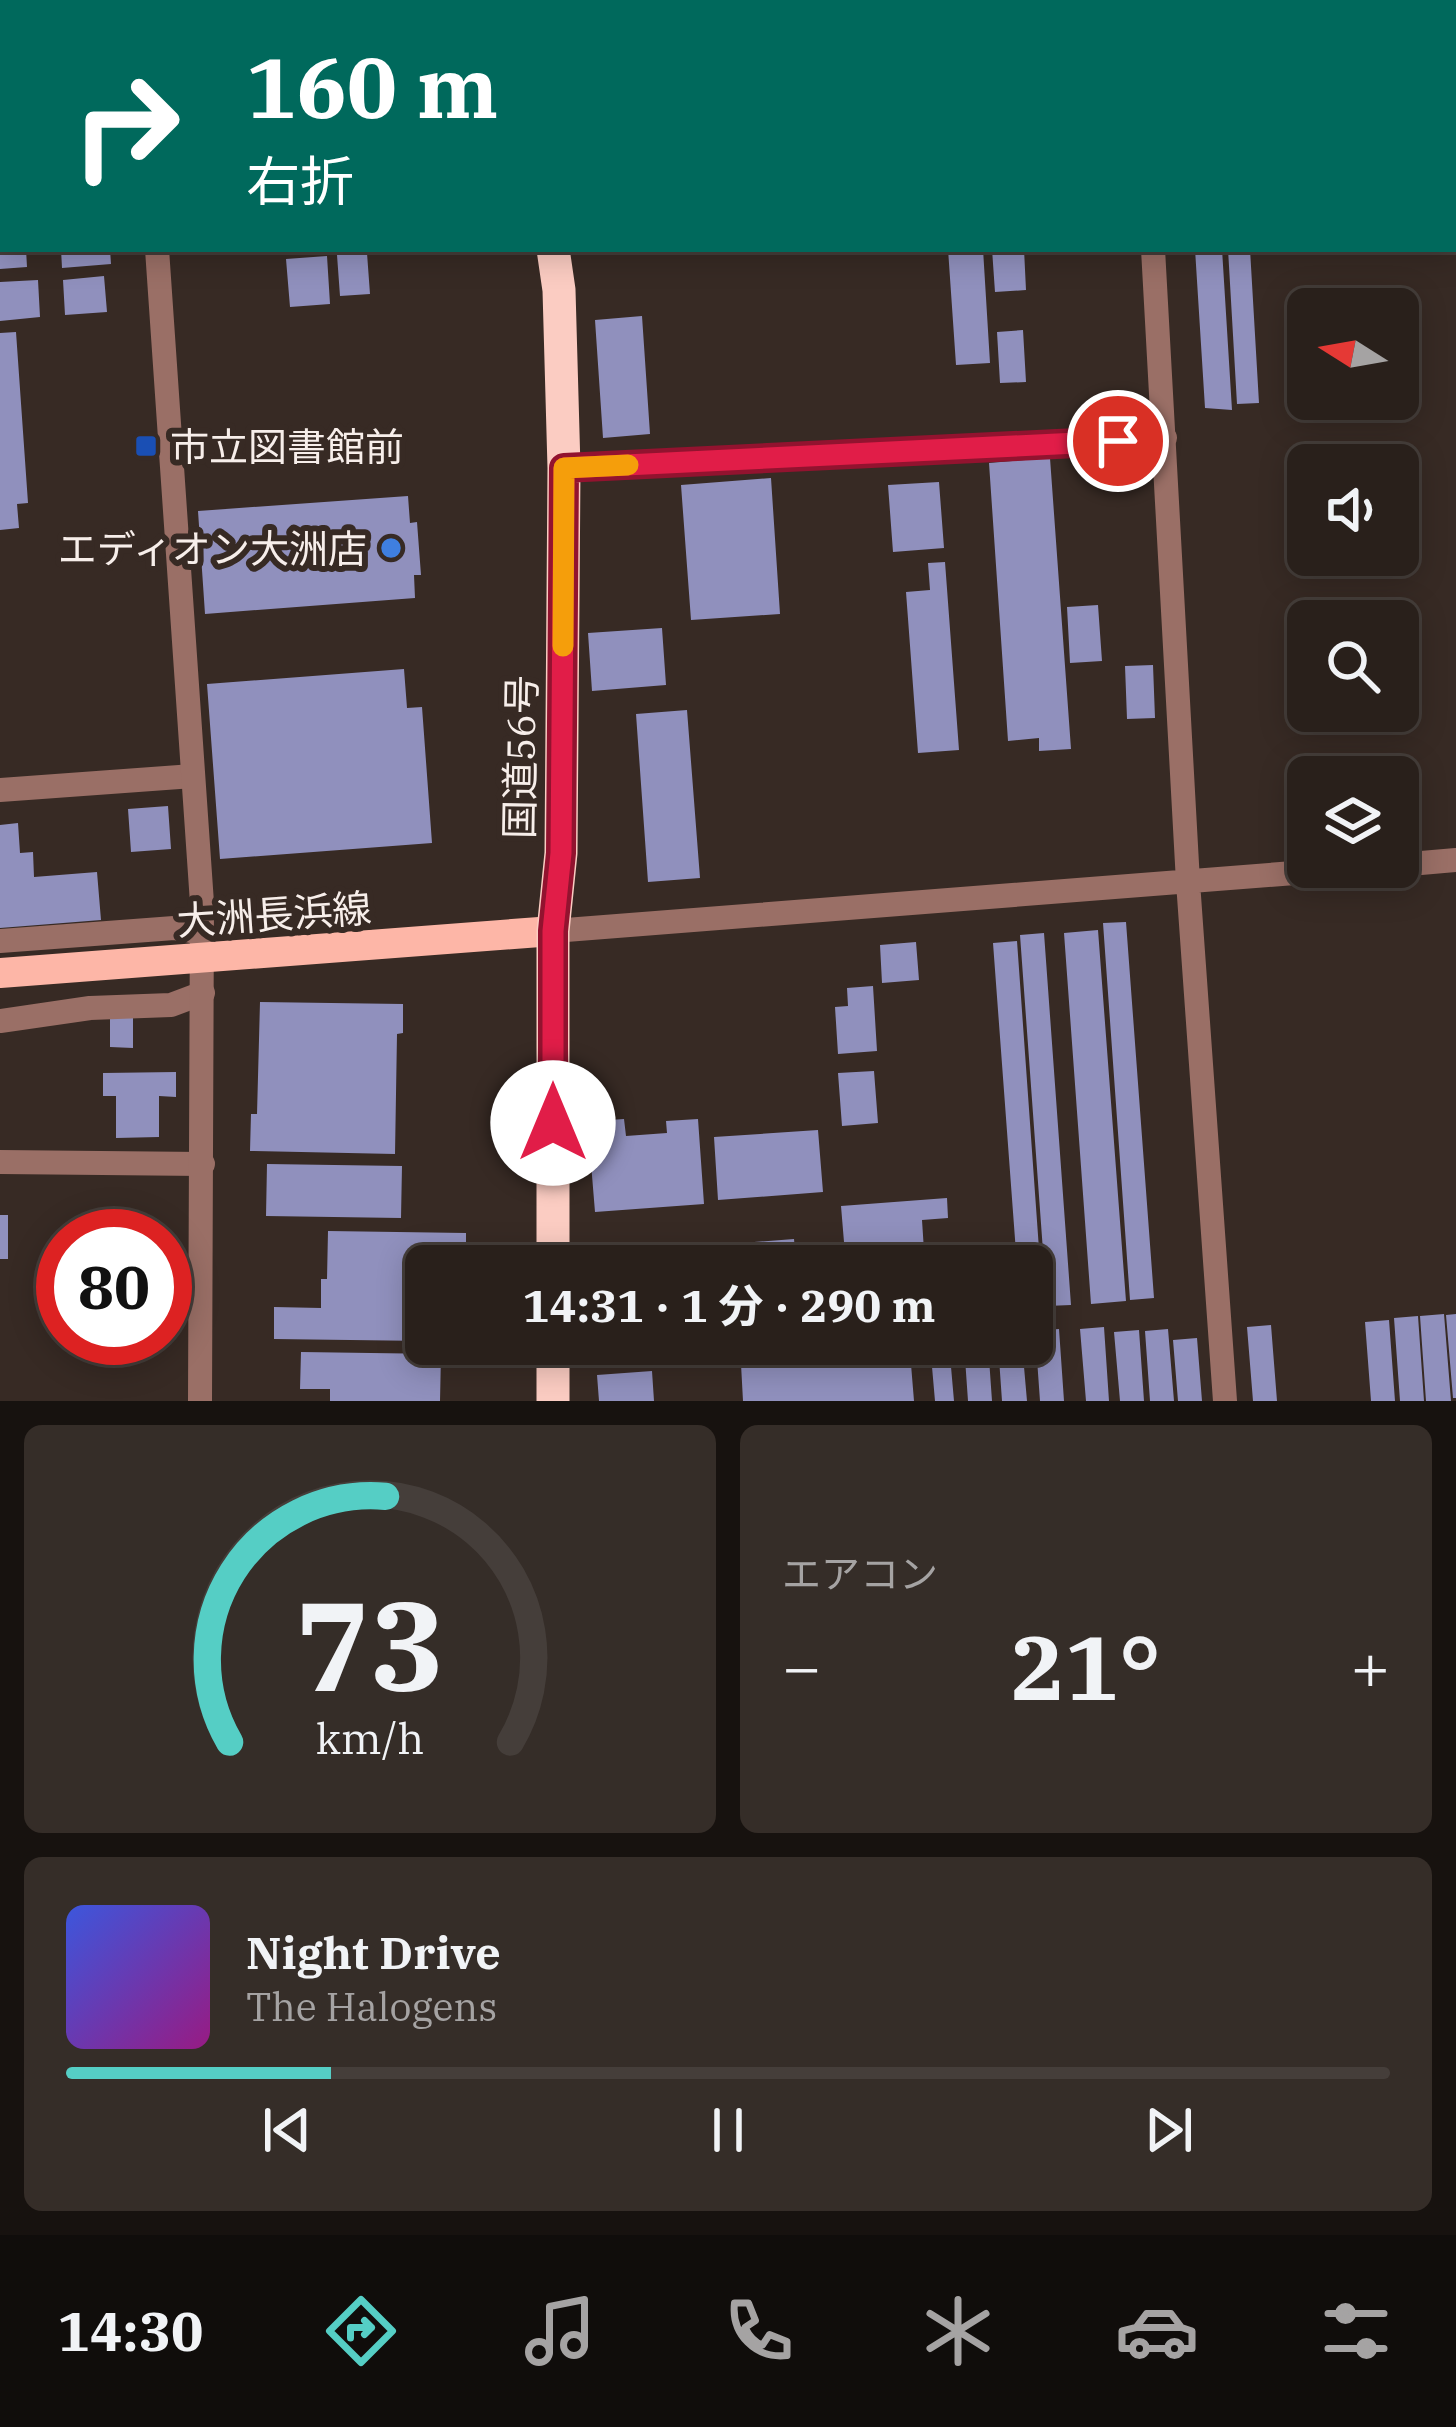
<!DOCTYPE html>
<html lang="ja">
<meta charset="utf-8">
<style>
:root{--surface:#29201b;--page:#352d28;--text:#f1f3f6;--muted:#a5a3a3;--line:#453e3a;--accent:#55cec5}
body{margin:0;font-family:"IBM Plex Serif","Noto Sans JP",serif;background:var(--page);color:var(--text);height:100vh;display:flex;flex-direction:column;font-size:45px;white-space:nowrap}
*{box-sizing:border-box;margin:0}
p{font-size:39px;color:var(--muted)}
.icon{flex:none;width:66px;height:66px;fill:none;stroke:currentColor;stroke-width:2;stroke-linecap:round;stroke-linejoin:round}
.map{position:relative;height:1401px;overflow:hidden}
.panel{display:flex;flex-direction:column;gap:24px;padding:24px;background:#17120f;flex:1}
.panel>*{flex:none}
.hud{position:absolute;left:0px;top:0px;width:1458px;height:252px;box-shadow:0 6px 30px #0003,0 0 0 3px var(--line);background:#00695c;color:#fff;overflow:hidden}
.needle{width:78px;rotate:281deg}
.tools{position:absolute;left:1287px;top:288px;display:grid;gap:24px}
.tools a{display:grid;place-items:center;width:132px;height:132px;border-radius:18px;background:var(--surface);box-shadow:0 6px 30px #0003,0 0 0 3px var(--line);font-size:60px}
.speed{position:absolute;left:36px;top:1209px;display:flex;gap:24px;font-size:60px;font-weight:700;text-align:center}
.speed>*{display:grid;place-content:center;width:156px;height:156px;border-radius:50%;background:var(--surface);box-shadow:0 6px 30px #0003,0 0 0 3px var(--line);line-height:1}
.speed .limit{border:18px solid #d22;background:#fff;color:#111}
.pin{position:absolute;display:grid;place-items:center;width:102px;height:102px;color:#fff;margin:-51px;border:6px solid #fff;border-radius:50%;box-shadow:0 3px 12px #0007}
.me{position:absolute;width:132px;margin:-66px;rotate:0deg;stroke-linejoin:round;filter:drop-shadow(0 0 9px #0008)}
.turn{display:flex;align-items:center;gap:42px;height:252px;padding:0 48px;font-size:54px}
.turn .icon{width:156px;height:156px;stroke-width:2.5}
.turn b{display:block;font-size:84px;line-height:102px}
.big{font-size:90px;font-weight:700;line-height:1.1}
.panel .card{flex:1;display:flex;flex-direction:column;justify-content:center;gap:18px;min-width:0;padding:0 42px;border-radius:18px;background:var(--page)}
.panel .dial{align-items:center;gap:0}
.dial svg{height:312px;overflow:visible;fill:none;stroke:var(--line);stroke-width:7;stroke-linecap:round;text-anchor:middle}
.dial text{fill:var(--text);stroke:none}
.song{display:flex;align-items:center;gap:36px}
.cover{width:144px;height:144px;border-radius:18px;background:linear-gradient(135deg,hsl(230 70% 55%),hsl(310 70% 35%))}
.played{height:12px;border-radius:6px;background:linear-gradient(90deg,var(--accent) 20%,var(--line) 20%)}
.keys{display:flex;justify-content:space-around;direction:ltr}
.heat{display:flex;justify-content:space-between;align-items:center;font-size:66px;direction:ltr}
.panel .tiles{flex:1;display:grid;gap:24px;grid-template-columns:1fr 1fr}
.card:last-child{grid-column:span 2}
.trip{position:absolute;left:405px;top:1245px;width:648px;height:120px;border-radius:18px;background:var(--surface);box-shadow:0 6px 30px #0003,0 0 0 3px var(--line);font-weight:700;line-height:120px;text-align:center}
.dock{display:flex;height:192px;justify-content:space-around;align-items:center;background:#100d0b;color:var(--muted)}
.dock .icon{width:84px;height:84px}
.dock .selected{color:var(--accent)}
.dock b{font-size:54px;color:var(--text)}
.map>svg:first-child{display:block}
.building{fill:#9090bd}
.lines{fill:none;stroke-linecap:round;stroke-linejoin:round}
.minor{stroke:#9a6f66;stroke-width:24}
.tertiary{stroke:#9a6f66;stroke-width:24}
.primary{stroke:#fdb6a7;stroke-width:30}
.trunk{stroke:#fbccc2;stroke-width:33}
.route-casing{stroke:#92132f;stroke-width:30}
.route{stroke:#e11d48;stroke-width:21}
.slow{stroke:#f59e0b;stroke-width:21}
.transit-dot{fill:#1a4fb4;stroke:#372a24;stroke-width:4.5}
.shop-dot{fill:#3f7fe0;stroke:#372a24;stroke-width:4.5}
.labels{text-anchor:middle;dominant-baseline:central;stroke-width:12;stroke-linejoin:round;paint-order:stroke}
.poi-label{font-size:39px;fill:#f7eeea;stroke:#372a24;text-anchor:start}
.street-label{font-size:39px;fill:#f7eeea;stroke:#372a24}
</style>
<div class="map">
<svg width="1456" height="1401" viewBox="0 0 1456 1401">
<rect width="100%" height="100%" fill="#372a24"/>
<!-- building -->
<path class="building" d="M0,249h26l1,18 -27,2z
M61,249h49l1,15 -49,4z
M948,249h35l7,114 -34,2z
M992,249h32l2,41 -31,2z
M1195,249h27l10,161 -27,-2z
M1228,249h22l9,154 -22,1z
M367,253l3,41 -30,2 -3,-41z
M327,256l3,48 -40,3 -4,-48z
M104,276l3,36 -42,3 -2,-35z
M38,280l2,37 -40,4v-39z
M642,316l8,118 -47,4 -8,-118z
M1023,330l3,52 -26,1 -3,-51z
M16,332l12,171 -11,1 2,24 -19,2v-197z
M1050,458l21,291 -32,2v-13l-31,3 -19,-278z
M771,478l9,136 -89,6 -10,-135z
M939,482l5,66 -51,4 -5,-67z
M408,496l2,27 7,-1 4,53h-7l1,23 -210,16 -7,-103z
M945,562l14,188 -41,3 -12,-161 24,-2 -2,-27z
M1098,605l4,56 -32,2 -3,-56z
M662,628l4,57 -74,6 -4,-58z
M1153,665l2,53 -28,1 -2,-53z
M404,669l3,39 15,-1 10,136 -212,16 -13,-175z
M687,710l13,168 -52,4 -12,-168z
M168,806l3,43 -40,3 -3,-43z
M18,823l2,30 13,-1 1,25 63,-5 4,48 -101,8v-103z
M1126,922l28,376 -24,2 -27,-377z
M1098,930l28,371 -35,3 -27,-371z
M1044,933l27,372 -24,1 -27,-371z
M1017,941l26,364h-11v-39h-15l-24,-323z
M916,942l3,38 -37,3 -2,-38z
M873,986l4,65 -39,3 -3,-47 13,-1 -1,-18z
M260,1002l143,2v29l-6,1 -2,120 -145,-3 1,-37h6z
M133,1017v31l-23,-1v-29z
M874,1071l4,52 -36,3 -4,-53z
M176,1072v25l-17,-1v41l-43,1v-42h-13v-23z
M624,1119l2,17 41,-3 -1,-12 32,-2 6,85 -109,8 -6,-73 6,-1 -2,-17z
M818,1130l5,62 -105,8 -4,-63z
M267,1164l135,2 -1,52 -135,-2z
M947,1198l1,20 -26,2 3,46h-79l-5,-60z
M0,1215h8v44h-8z
M328,1231l138,2v33h-40v75l-152,-2v-32l47,1v-29h6z
M794,1239l2,23 -81,4 -1,-21z
M1444,1314l7,87h-25l-6,-85z
M1456,1314v84h-3l-7,-83z
M1418,1316l6,85h-24l-6,-83z
M1389,1320l6,81h-24l-6,-79z
M1271,1325l6,76h-24l-6,-74z
M1104,1327l5,74h-23l-6,-72z
M1059,1329l5,72h-24l-5,-70z
M1168,1329l6,72h-24l-5,-70z
M1139,1330l5,71h-24l-6,-69z
M1197,1338l5,63h-24l-5,-61z
M930,1344h19l5,57h-19z
M964,1344h24l4,57h-24z
M998,1344h24l5,57h-25z
M301,1352l140,2 -1,47h-110v-12h-30z
M910,1352l4,49h-171l-2,-37z
M652,1371l2,30h-55l-2,-26z"/>
<g class="lines">
<!-- minor -->
<path class="minor" d="M993,3l49,-3
M564,468l601,-30
M0,790l193,-14
M0,941l174,-13 28,5
M0,1021l90,-13 81,-3 32,-12
M0,1162l203,2"/>
<!-- tertiary -->
<path class="tertiary" d="M1139,0v3
M0,208h3
M157,249l45,654 -2,498
M1153,249l35,633 37,519
M1398,865l58,-5
M553,931l818,-64"/>
<!-- primary -->
<path class="primary" d="M0,973l553,-42"/>
<!-- trunk -->
<path class="trunk" d="M494,0l1,3
M553,249l6,41 5,178 -3,385 -8,78v335
M553,1401v-57"/>
</g>
<g class="lines">
<defs>
<path id="route" d="M553,1123v-192l8,-78 3,-385 554,-27"/>
</defs>
<!-- route casing -->
<use href="#route" class="route-casing"/>
<!-- route -->
<use href="#route" class="route"/>
<!-- slow -->
<path class="slow" d="M563,646l1,-178 64,-3"/>
</g>
<!-- markers -->
<rect class="transit-dot" x="134" y="434" width="24" height="24" rx="6"/>
<circle class="shop-dot" cx="391" cy="548" r="12"/>
<g class="labels">
<!-- poi labels -->
<g class="poi-label">
<text x="170" y="446">市立図書館前</text>
<text x="367" y="548" text-anchor="end">エディオン大洲店</text>
</g>
<!-- street labels -->
<g class="street-label">
<text transform="translate(520 757) rotate(-89)">国道56号</text>
<text transform="translate(274 914) rotate(-4)">大洲長浜線</text>
</g>
</g>
</svg>
<div class="tools">
<a><svg class="needle" viewBox="-14 -14 28 28"><path d="M0-13l5 13h-10z" fill="#e53935"/><path d="M0 13l5-13h-10z" fill="#a5a3a3"/></svg></a>
<a><svg class="icon" aria-label="sound" viewBox="0 0 24 24"><path d="M4 9h4l5-4v14l-5-4H4zM17 9q2 3 0 6"/></svg></a>
<a><svg class="icon" aria-label="search" viewBox="0 0 24 24"><circle cx="10" cy="10" r="6"/><path d="M15 15l6 6"/></svg></a>
<a><svg class="icon" aria-label="layers" viewBox="0 0 24 24"><path d="M12 4l9 5-9 5-9-5zM3 14l9 5 9-5"/></svg></a>
</div>
<div class="speed"><div class="limit">80</div></div>
<div class="pin" style="left:1118px;top:441px;background:#d93025"><svg class="icon" aria-label="arrive" viewBox="0 0 24 24"><path d="M6 21V4h12l-3 4 3 4H6"/></svg></div>
<svg class="me" style="left:553px;top:1123px" viewBox="-20 -20 40 40"><circle r="19" fill="#fff"/><path d="M0-13L10 11 0 6-10 11z" fill="#e11d48"/></svg>
<div class="trip">14:31 · 1 分 · 290 m</div>
<div class="hud">
<div class="turn"><svg class="icon" aria-label="right" viewBox="0 0 24 24"><path d="M7 20v-9h11M14 6l5 5-5 5"/></svg><div><b>160 m</b>右折</div></div>
</div>
</div>
<section class="panel">
<div class="tiles">
<div class="card dial"><svg viewBox="0 0 100 80">
<path d="M14 69A42 42 0 1 1 86 69"/>
<path d="M14 69A42 42 0 0 1 54 6" stroke="#55cec5"/>
<text x="50" y="56" font-size="32" font-weight="700">73</text>
<text x="50" y="72" font-size="11">km/h</text>
</svg></div>
<div class="card"><p>エアコン</p>
<div class="heat"><a>−</a><b class="big">21°</b><a>+</a></div>
</div>
<div class="card">
<div class="song"><i class="cover"></i><div><b>Night Drive</b><p>The Halogens</p></div></div>
<div class="played"></div>
<div class="keys"><svg class="icon" aria-label="previous" viewBox="0 0 24 24"><path d="M18 5L8 12l10 7zM5 5v14"/></svg><svg class="icon" aria-label="pause" viewBox="0 0 24 24"><path d="M8 5v14M16 5v14"/></svg><svg class="icon" aria-label="next" viewBox="0 0 24 24"><path d="M6 5l10 7-10 7zM19 5v14"/></svg></div>
</div>
</div>
</section>
<nav class="dock">
<b>14:30</b>
<svg class="icon selected" aria-label="directions" viewBox="0 0 24 24"><path d="M12 3l9 9-9 9-9-9zM9 14v-3h6M13 9l2 2-2 2"/></svg>
<svg class="icon" aria-label="music" viewBox="0 0 24 24"><path d="M9 18V5l10-2v13"/><circle cx="6" cy="18" r="3"/><circle cx="16" cy="16" r="3"/></svg>
<svg class="icon" aria-label="phone" viewBox="0 0 24 24"><path d="M5 4h4l2 5-3 2q2 4 5 5l2-3 5 2v4C11 20 4 13 5 4z"/></svg>
<svg class="icon" aria-label="climate" viewBox="0 0 24 24"><path d="M12 3v18M4 7l16 10M4 17L20 7"/></svg>
<svg class="icon" aria-label="car" viewBox="0 0 24 24"><path d="M5 17H2v-5l4-1 3-4h7l3 4 3 1v5h-3M9 17h6M6 11h13"/><circle cx="7" cy="17" r="2"/><circle cx="17" cy="17" r="2"/></svg>
<svg class="icon" aria-label="filters" viewBox="0 0 24 24"><path d="M4 7h16M4 17h16"/><circle cx="9" cy="7" r="2"/><circle cx="15" cy="17" r="2"/></svg>
</nav>
